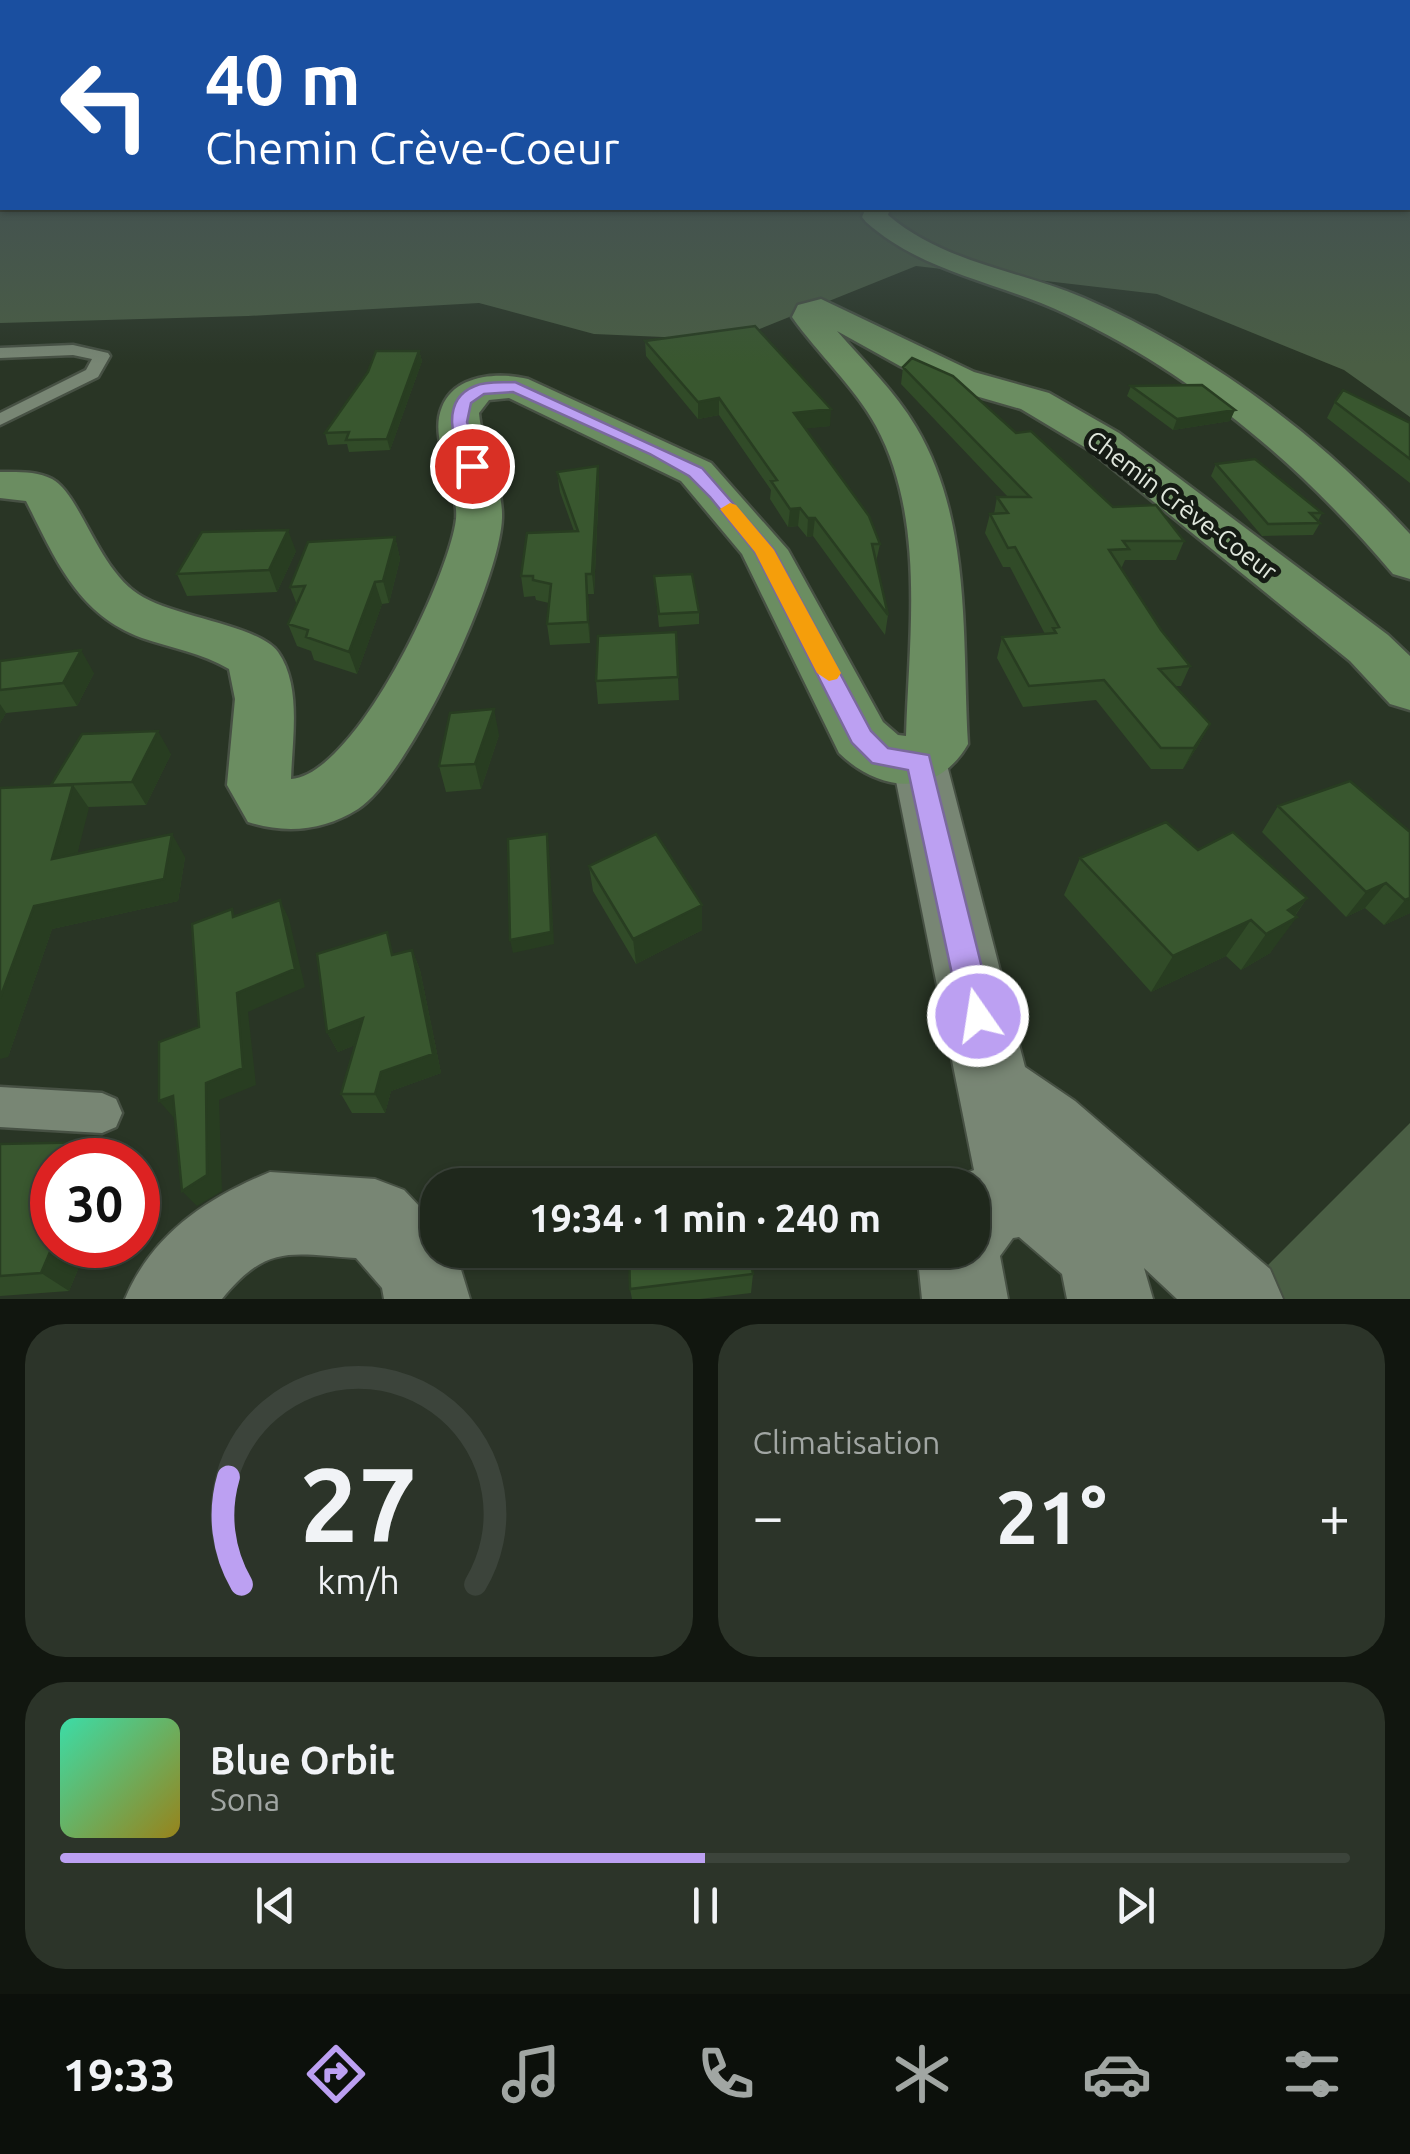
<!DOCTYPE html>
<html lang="fr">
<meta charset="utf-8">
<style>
:root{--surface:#1f281c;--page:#2c3429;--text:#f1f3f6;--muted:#a1a6a3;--line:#3c443b;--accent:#bca0f2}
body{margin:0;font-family:Ubuntu,sans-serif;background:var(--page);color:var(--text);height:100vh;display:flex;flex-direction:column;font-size:38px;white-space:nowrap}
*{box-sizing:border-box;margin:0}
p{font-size:32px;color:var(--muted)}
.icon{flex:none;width:55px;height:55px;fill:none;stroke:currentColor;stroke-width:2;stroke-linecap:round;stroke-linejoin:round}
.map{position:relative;height:1299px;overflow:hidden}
.panel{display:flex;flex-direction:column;gap:25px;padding:25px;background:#11160f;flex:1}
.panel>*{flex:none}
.banner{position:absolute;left:0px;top:0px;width:1410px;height:210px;box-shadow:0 2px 8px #0004,0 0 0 2px var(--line);background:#1a4fa0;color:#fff;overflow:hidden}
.speed{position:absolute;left:30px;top:1138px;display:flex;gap:20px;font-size:50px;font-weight:700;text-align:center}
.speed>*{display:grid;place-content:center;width:130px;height:130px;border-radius:50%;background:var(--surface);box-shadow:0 2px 8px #0004,0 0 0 2px var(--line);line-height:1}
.speed .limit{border:15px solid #d22;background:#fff;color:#111}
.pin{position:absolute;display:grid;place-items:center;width:85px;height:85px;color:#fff;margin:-42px;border:5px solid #fff;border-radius:50%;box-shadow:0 2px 10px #0007}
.me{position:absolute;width:110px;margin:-55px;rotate:347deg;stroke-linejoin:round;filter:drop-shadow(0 0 8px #0008)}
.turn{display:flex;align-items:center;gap:35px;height:210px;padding:0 40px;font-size:45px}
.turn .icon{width:130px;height:130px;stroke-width:2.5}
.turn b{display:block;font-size:70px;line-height:85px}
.big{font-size:75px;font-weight:700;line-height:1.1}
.panel .card{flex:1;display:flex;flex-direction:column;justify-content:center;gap:15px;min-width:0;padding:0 35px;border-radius:40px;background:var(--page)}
.panel .dial{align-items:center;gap:0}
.dial svg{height:260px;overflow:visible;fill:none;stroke:var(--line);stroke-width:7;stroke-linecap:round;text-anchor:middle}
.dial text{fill:var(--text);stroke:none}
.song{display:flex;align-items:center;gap:30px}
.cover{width:120px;height:120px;border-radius:15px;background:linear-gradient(135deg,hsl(160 70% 55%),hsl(50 70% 35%))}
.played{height:10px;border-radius:5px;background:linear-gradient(90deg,var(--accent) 50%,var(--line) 50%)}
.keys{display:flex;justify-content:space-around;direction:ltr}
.heat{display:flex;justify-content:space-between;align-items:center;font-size:55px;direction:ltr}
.panel .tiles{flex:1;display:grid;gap:25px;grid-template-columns:1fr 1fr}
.card:last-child{grid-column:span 2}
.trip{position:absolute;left:420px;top:1168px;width:570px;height:100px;border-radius:40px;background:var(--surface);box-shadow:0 2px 8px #0004,0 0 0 2px var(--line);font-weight:700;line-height:100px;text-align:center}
.tab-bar{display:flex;height:160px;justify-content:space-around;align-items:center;background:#0c100b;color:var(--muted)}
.tab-bar .icon{width:70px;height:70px}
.tab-bar .current{color:var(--accent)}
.tab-bar b{font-size:45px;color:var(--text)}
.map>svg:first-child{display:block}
.green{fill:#4a5e44}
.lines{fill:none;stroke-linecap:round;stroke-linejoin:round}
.service-casing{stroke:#475144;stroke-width:5}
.minor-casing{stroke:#475144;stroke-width:4}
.primary-casing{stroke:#475144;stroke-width:5}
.service{fill:#788674;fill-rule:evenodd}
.minor{fill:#788674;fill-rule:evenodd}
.primary{fill:#6b8d61;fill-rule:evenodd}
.wall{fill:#314b28}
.shaded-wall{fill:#283d21}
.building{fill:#39572f;stroke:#283d21;stroke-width:2.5}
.route{fill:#bca0f2;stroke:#7a689d;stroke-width:2.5}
.slow{fill:#f59e0b}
.labels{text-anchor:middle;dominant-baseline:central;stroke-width:10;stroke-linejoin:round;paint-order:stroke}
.far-street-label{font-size:25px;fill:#e0e7dd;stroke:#151b14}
</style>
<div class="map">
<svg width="1410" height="1299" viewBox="0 0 1410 1299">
<rect width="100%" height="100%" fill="#293525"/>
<!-- green -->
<path class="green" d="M0,182l2,26h1406l2,-26v235l-66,-47 -187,-76 -241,-28 -184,74 -138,-6 -115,-31 -231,13 -248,7z
M1410,1123v176h-144l-10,-22z"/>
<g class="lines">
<defs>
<path id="service" d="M73,345l35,8 2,3 -12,21 -98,48v-12l86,-43 6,-11 -19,-4 -73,3v-10z
M0,1087l102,6 14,6 6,14 -6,14 -14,6 -102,-6z"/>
<path id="minor" d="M919,741l19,6 8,14 79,306 50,34 195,168 13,30h-106l-33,-31 9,31h-86l-5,-25 -43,-37 -6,1 -13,18 8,43h-86l-5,-49h55v-65h-18l8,-10 12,-5 -82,-409 8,-14z
M270,1172l105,7 29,11 34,36v24h17l15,49h-86l-2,-11 -26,-30c-64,-4 -89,-15 -134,41h-97c27,-65 82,-101 145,-127z"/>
<path id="primary" d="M866,208h24l-2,7c56,48 130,55 196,83 124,54 235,137 326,236v45l-17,-5c-92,-109 -198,-199 -327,-260 -69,-33 -141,-40 -200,-92l-4,-5z
M821,299l153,73 75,21 70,40 269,202 22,21v54l-20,-6 -40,-43 -259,-210 -70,-42 -73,-21 -48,-22 -63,-35c27,31 58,60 79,96 56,94 46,212 52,317 -31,54 -88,49 -129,9l-97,-199 -61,-73 -172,-83 -20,2 -10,13c3,36 24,69 23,105 -2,63 -92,257 -144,291 -34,22 -73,25 -110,13l-21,-37 8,-86 -6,-30c-27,-16 -58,-21 -87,-31 -65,-24 -87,-80 -116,-137l-26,-3v-26c17,0 37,-1 52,7 28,15 45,88 86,115 34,23 121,31 140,58 24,34 14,88 13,127 64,-4 158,-201 165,-260 3,-35 -28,-79 -14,-112 13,-33 57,-35 86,-28l183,84 77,87 95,172 15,13 8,1c3,-100 20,-218 -30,-310 -22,-40 -58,-72 -84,-109l6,-12z"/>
</defs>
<!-- service casing -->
<use href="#service" class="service-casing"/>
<!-- minor casing -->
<use href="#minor" class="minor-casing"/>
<!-- primary casing -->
<use href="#primary" class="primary-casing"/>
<!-- service -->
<use href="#service" class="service"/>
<!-- minor -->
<use href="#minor" class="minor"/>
<!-- primary -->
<use href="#primary" class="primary"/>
</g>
<!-- wall -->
<path class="wall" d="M645,341l185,85 -24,2 74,116 -4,18 12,53 -3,20 -72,-99 -6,1 -9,-11 -10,1 -18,-28 1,-9 -52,-75 -21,4 -52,-63z
M419,351l3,10 -32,89 -41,2 -2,-8 -19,1 -3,-12z
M903,367l113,66 97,74 71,34 -8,19h-51l-4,9 40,61 29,36 -9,20h-6l35,38 -11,20 -16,25h-32l-55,-69 -73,7 -26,-49 5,-21 43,-3 -35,-67h-7l-18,-34 5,-19h4l3,-17h11l-107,-113z
M1131,386l99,35 -57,9 -46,-34z
M1335,402l75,21v60l-83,-65z
M1216,464l106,49 -4,8 2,2 -7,12 -51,1 -51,-60z
M598,466l1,19 -5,109h-6l2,49 -40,2 -3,-21 2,-21 -13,-3 -1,-4 -11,1 -3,-21 53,-45 -14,-39 -3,-20z
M395,537l5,22 -11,44 -7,1 -25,70 -43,-14 -3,-9 -14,-5 -9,-22 9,-19 -7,-18z
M296,551l-19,41 -90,4 -10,-22z
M654,576l45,36v12l-40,3z
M676,632l3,68 -81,4 -2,-23z
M0,661l94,12 -17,33 -71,7 -6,10z
M499,735l-18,54 -35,3 -7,-26z
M171,754l-25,51 -58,2 -11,47 108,3 -7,44 -126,28 -44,128 44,-271z
M1278,806l132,26v81l-26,12 -19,-17 -19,9 -84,-85z
M1198,850l109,48 -37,55 -29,17 -15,-14 -75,36 -87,-97 16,-37z
M589,866l113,39v25l-66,34 -43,-73z
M412,950l8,20 21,103 -50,18 -6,22h-33l-11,-19 14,-49 -17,7 -11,-20 69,-78z
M98,1142l20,18h-66v85h36l-19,46 -69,5v-152z
M753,1274l-2,19 -51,6h-68l-2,-10z"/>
<!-- shaded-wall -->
<path class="shaded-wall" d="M419,351l3,10 -32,89 -3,-11z
M719,398v17l-21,4v-17z
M831,409l-1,17 -37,4 1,-17z
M1235,410l-5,11 -57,9 4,-11z
M598,466l1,19 -5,109 -2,-20z
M800,508l-2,18 -10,1 2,-18z
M808,518h7l-2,18 -6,1z
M288,530l8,21 -19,41 -8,-22z
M395,537l5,22 -11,44 -6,-22z
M586,574l2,20 2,49 -2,-21z
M375,582l7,22 -25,70 -8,-22z
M81,650l13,23 -17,33 -14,-23z
M0,704l6,9 -6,10z
M494,709l5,26 -18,54 -6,-25z
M1210,724l-11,20 -16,25 11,-21z
M158,731l13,23 -25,51 -14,-23z
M73,785l16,23 -19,74 -18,-23z
M172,834l13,23 -7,44 -126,28 -44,128 -8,2v-61l34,-92z
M547,834l2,13 5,97 -41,9 -3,-13z
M1386,883l-21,25 -19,9 20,-25z
M1307,898l-15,21 5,-2 -27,36 -29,17 25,-36 22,-24z
M1410,898v15l-26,12 21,-25z
M280,900l9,19 16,68 -57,25 8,73 -37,15 3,91 -25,15 -15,-15 24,-108 31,-90z
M702,905v25l-66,34 -3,-25z
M1251,920l-25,36 -75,36 22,-36z
M412,950l8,20 21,103 -50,18 -6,22 -10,-19z
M363,1018l9,20 -34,14 -11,-20z
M173,1096l15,17 -14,5 -15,-17z
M98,1142l20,18h-28z
M53,1245h35l-19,46 -28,-18z"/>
<!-- building -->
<path class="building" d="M755,326l76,83 -37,4 75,103 11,28h-8l16,71 -73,-97h-7l-8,-10 -10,1 -19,-28 6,-1 -58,-82 -21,4 -53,-61z
M376,351h43l-32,88 -41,1 3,-8 -24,1 43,-61z
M912,358l41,18 63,57 15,-2 82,76 43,-2 28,36h-61l6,8 -20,1 52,80 29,36 -31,3 51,55 -16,24h-33l-57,-68 -75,6 -27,-49 54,-4 -3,-5 6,-1 -44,-80 -7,1 -18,-34 18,-1 -11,-16h33l-127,-130z
M1202,385l33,25 -58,9 -46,-33z
M1343,390l67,33v36l-75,-57z
M1255,459l67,54h-12l10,10 -52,1 -52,-60z
M598,466l-6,108h-6l2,48 -41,2 4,-40 -18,-4v-4h-12l6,-43 51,-2 -21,-59z
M288,530l-19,40 -92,4 25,-42z
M395,537l-12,44 -8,1 -26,70 -43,-15 2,-7 -20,-6 17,-38 -15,1 18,-45z
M692,574l7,38 -40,2 -5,-38z
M676,632l2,45 -82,4 2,-45z
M81,650l-18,33 -63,7v-29z
M494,709l-19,55 -36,2 11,-53z
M158,731l-26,51 -81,3 31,-51z
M1350,781l60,51v66l-5,2 -19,-17 -20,9 -88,-86z
M73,785l-21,74 120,-25 -8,45 -130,27 -34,92v-210z
M1166,822l32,28 35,-18 74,66 -19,12 9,7 -31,17 -15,-14 -78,36 -93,-98z
M547,834l4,98 -41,8 -2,-101z
M656,834l46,71 -69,34 -44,-73z
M280,900l15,69 -58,24 6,75 -37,15 1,92 -25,16 -9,-95 -14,5v-59l40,-15 -7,-103 40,-15 1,8z
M387,932l5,23 20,-5 21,104 -52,18 -6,22h-34l22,-76 -36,14 -10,-78z
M98,1142l-8,18h-38l1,85 -12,28 -41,3v-132z
M739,1175l1,10h-84z
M629,1250h120l4,24 -123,15z"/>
<!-- sky -->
<linearGradient id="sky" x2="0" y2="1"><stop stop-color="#171d14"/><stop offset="0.5" stop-color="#435151"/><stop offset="1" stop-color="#435151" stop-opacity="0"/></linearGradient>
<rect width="1410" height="364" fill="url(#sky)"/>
<!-- route -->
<path class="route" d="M515,382l187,86 72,82 97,181 17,17 41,7 65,261 -5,12 -11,4 -12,-4 -5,-12 -53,-246 -36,-7 -20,-20 -97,-191 -45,-55 -21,-21 -39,-22 -137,-62 -29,2 -13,9 -4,19 14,44 -2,3h-13c-13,-26 -27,-69 9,-83 11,-5 28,-3 40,-4z"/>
<!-- slow -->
<path class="slow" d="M730,503l6,2 38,45 67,123 -4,6 -8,2 -12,-8 -62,-121 -35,-43z"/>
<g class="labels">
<!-- far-street labels -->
<g class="far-street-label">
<text transform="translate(1182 505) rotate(37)">Chemin Crève-Coeur</text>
</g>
</g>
</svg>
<div class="speed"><div class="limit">30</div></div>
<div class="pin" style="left:472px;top:466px;background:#d93025"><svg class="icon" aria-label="arrive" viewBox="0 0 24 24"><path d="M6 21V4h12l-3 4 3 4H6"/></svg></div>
<svg class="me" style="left:978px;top:1016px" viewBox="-20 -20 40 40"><circle r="17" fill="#bca0f2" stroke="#fff" stroke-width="3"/><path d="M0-11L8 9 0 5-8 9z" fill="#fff"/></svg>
<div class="trip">19:34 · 1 min · 240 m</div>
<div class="banner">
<div class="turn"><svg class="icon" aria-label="left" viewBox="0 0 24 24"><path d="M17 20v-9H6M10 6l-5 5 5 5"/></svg><div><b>40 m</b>Chemin Crève-Coeur</div></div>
</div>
</div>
<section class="panel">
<div class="tiles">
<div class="card dial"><svg viewBox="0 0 100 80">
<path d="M14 69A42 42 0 1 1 86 69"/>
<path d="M14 69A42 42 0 0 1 10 36" stroke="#bca0f2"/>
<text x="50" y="56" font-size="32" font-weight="700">27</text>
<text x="50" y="72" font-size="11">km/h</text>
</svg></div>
<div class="card"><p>Climatisation</p>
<div class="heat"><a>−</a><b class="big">21°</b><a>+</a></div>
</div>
<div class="card">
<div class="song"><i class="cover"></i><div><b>Blue Orbit</b><p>Sona</p></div></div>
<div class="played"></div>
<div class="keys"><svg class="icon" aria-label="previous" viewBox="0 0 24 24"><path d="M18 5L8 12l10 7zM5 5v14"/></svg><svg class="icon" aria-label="pause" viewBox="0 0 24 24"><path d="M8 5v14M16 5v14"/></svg><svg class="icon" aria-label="next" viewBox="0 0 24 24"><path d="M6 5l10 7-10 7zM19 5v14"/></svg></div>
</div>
</div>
</section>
<nav class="tab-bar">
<b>19:33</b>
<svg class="icon current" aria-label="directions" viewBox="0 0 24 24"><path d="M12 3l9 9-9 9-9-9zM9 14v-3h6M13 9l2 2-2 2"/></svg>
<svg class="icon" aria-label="music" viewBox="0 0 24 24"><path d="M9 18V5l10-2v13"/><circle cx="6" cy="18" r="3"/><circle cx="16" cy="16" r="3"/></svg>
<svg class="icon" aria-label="phone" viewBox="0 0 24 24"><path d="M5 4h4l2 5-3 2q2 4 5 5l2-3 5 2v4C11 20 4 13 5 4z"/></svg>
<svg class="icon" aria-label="climate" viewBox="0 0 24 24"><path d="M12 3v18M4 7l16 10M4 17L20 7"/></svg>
<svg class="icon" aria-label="car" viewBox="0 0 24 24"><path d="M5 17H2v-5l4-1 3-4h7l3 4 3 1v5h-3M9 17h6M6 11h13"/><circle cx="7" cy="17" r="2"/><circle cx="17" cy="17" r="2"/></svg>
<svg class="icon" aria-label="filters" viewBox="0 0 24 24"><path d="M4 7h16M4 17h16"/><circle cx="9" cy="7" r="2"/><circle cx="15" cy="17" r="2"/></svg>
</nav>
